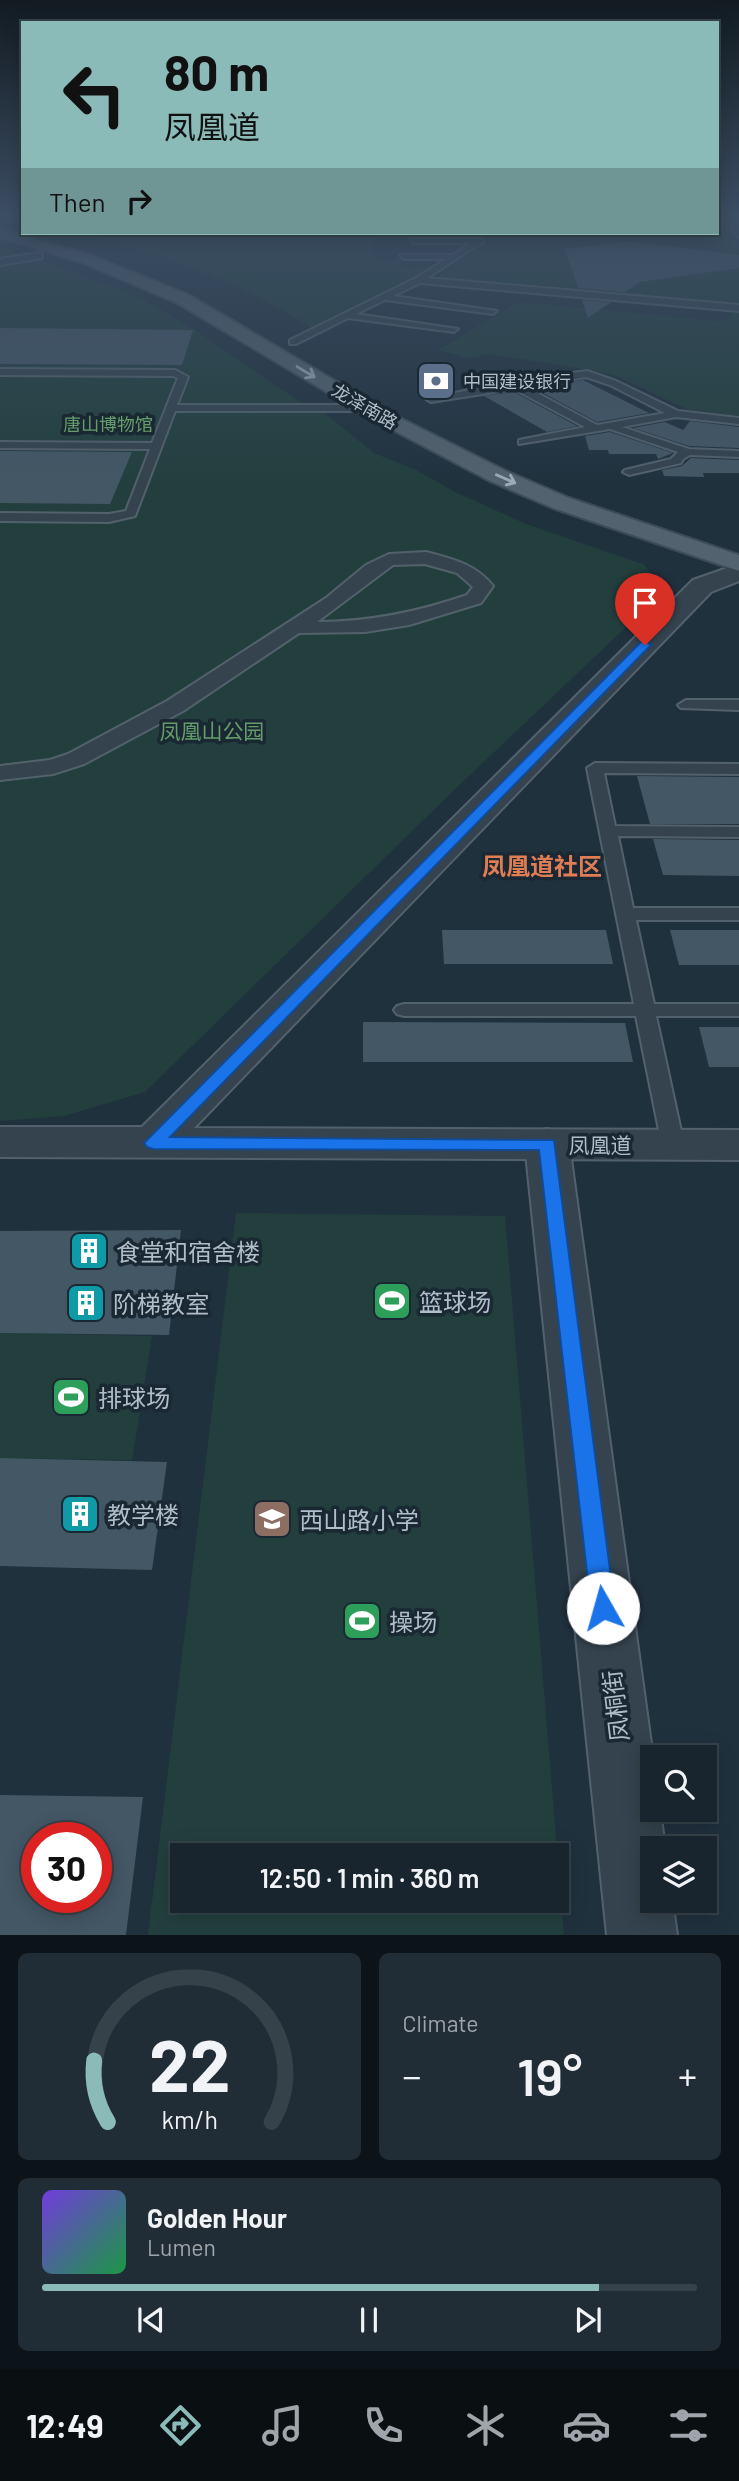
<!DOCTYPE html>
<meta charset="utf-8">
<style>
:root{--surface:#18252e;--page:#212d36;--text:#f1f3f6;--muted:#9fa5aa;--line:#36424a;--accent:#8bbbb9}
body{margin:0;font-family:Barlow,"Noto Sans SC",sans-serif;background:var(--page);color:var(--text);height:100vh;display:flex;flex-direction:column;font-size:26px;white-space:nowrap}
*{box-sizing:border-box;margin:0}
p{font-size:23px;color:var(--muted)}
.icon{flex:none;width:38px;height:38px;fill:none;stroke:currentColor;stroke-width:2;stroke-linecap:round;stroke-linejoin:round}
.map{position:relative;height:1935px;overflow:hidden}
.panel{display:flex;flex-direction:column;gap:18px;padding:18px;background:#0d1419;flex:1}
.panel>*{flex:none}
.banner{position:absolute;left:21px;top:21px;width:698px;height:214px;border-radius:0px;box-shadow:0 4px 18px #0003,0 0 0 2px var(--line);background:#8bbbb9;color:#111;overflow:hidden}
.tools{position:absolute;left:640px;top:1745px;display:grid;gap:14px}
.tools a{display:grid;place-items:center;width:77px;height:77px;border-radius:0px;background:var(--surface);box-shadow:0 4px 18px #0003,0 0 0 2px var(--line);font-size:35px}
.speed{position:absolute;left:21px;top:1822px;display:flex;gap:14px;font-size:35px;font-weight:700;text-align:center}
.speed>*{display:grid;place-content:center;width:91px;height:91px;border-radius:50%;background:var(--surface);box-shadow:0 4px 18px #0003,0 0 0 2px var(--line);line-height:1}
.speed .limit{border:10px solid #d22;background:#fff;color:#111}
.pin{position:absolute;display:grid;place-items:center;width:60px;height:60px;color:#fff;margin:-72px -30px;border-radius:50% 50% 50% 0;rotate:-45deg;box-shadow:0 0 7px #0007}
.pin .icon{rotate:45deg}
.me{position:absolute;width:77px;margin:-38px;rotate:353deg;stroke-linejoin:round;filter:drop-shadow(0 0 5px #0008)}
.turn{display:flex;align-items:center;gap:24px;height:147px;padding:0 28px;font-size:32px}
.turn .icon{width:91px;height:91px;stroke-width:2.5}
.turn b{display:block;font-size:49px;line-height:60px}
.then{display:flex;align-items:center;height:66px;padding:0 28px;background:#0003;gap:14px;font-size:26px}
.big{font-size:52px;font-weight:600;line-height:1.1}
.panel .tile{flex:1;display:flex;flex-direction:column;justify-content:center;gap:10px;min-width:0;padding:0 24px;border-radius:10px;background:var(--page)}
.panel .dial{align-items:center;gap:0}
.dial svg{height:182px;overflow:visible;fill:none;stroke:var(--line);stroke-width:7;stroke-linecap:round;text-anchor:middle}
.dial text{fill:var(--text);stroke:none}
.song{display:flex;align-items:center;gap:21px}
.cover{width:84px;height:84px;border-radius:10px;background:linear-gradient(135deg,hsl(260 70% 55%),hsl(140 70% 35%))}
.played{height:7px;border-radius:4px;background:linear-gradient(90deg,var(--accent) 85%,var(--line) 85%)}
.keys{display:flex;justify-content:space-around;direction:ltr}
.heat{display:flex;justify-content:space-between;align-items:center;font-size:38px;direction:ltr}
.panel .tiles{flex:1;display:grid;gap:18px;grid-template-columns:1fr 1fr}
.tile:last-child{grid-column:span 2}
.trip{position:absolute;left:170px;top:1843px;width:399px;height:70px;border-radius:0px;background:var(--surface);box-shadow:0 4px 18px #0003,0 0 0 2px var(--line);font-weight:600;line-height:70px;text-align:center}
.tabs{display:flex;height:112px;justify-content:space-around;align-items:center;background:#0a0f12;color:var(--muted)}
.tabs .icon{width:49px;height:49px}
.tabs .active{color:var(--accent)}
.tabs b{font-size:32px;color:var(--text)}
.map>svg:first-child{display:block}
.green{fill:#223f3e;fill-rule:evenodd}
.building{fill:#445765;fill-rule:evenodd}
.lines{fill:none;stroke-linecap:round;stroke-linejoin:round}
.service-casing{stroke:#53616c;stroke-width:4}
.pedestrian-casing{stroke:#53616c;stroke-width:4}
.minor-casing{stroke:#53616c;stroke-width:4}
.tertiary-casing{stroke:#53616c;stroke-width:4}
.secondary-casing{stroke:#53616c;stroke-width:4}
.primary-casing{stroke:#3e4c57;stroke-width:4}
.service{fill:#34434e;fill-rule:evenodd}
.pedestrian{fill:#34434e;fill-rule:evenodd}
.minor{fill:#34434e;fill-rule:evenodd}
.tertiary{fill:#34434e;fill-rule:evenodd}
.secondary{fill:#425261;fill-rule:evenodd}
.primary{fill:#52626e;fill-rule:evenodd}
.oneway{stroke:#9dacb8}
.route{fill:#1a73e8;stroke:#114b97;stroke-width:2}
.labels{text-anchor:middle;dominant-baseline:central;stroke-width:7;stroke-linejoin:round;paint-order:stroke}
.far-poi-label{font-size:18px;fill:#b0beca;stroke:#1a2833;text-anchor:start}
.far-street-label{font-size:18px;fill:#b0beca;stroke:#1a2833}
.far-park-label{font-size:18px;fill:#649d69;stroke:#1a2833}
.park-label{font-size:21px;fill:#649d69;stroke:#1a2833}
.street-label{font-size:21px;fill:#b0beca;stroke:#1a2833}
.quarter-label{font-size:24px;font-weight:bold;fill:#df7d55;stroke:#1a2833}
.near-poi-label{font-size:24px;fill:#b0beca;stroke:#1a2833;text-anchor:start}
.near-street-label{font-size:24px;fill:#b0beca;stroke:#1a2833}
</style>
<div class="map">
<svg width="739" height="1935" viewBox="0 0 739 1935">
<rect width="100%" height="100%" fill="#20313e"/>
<!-- green -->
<path class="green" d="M718,224h21v192l-51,-6 -71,-34 -27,-6 -100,-16 -21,4 -31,-8 81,-48 199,19 13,-4 3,-13 -300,-26 66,-45h218z
M79,233h295v28h27l1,6h28l-8,10 -10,1 -100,50c-72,-45 -151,-75 -233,-95z
M0,248l33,9 108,41 57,34 105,72 20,8 51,41 42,17 39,22 71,32 119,41 18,27 -211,200 -307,300 -81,24 -64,5z
M236,1213l269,3 59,719h-416zM182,1855h374v45h-374z
M0,1333l152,3 -20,124 -132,-2z"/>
<!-- building -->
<path class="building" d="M629,241l110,14v13l-99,14 -15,10 -47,-4 -13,-39z
M582,300l29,2 -23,16z
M0,328l193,2 -11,35 -182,-1z
M583,380l66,33 -52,9 -63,-34z
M514,392l63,34 -30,6 -63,-36z
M690,421l49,6v21l-50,-2 -56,-18 32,-6 18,8z
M610,432l63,21 -15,6 -2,-5h-47l-1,-4h-19l-4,-14z
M0,451l132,1 -22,52 -110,-1z
M691,458l48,2v13h-36l1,4 -40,-1 -2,-6 20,-4z
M637,776l102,1v47h-89z
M653,839l86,1v36l-76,-1z
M442,930h164l7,34h-169z
M670,930h69v35h-60z
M363,1022l262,1 8,39h-270z
M699,1027h40v40h-30z
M181,1230l-12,105 -169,-2v-102z
M0,1458l167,4 -15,108 -152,-4z
M0,1795l143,2 -17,138h-126zM37,1838h59v59h-59z"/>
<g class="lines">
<defs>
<path id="service" d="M377,233h56l-4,2z
M410,239h70l4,2 -57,37 312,27v6l-319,-28 -27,13 104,15 -4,3 -108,-14 -29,14 102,15 -4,3 -106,-14 -52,26h-6v-4l126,-62 30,-19h-43l-3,-4h53l18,-12h-58z
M0,369l175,1 13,7 -11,28h190l5,3 -5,3h-192l-40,105 -26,6 -109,-1v-8l109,1 17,-3 24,-62 -150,-1v-6l152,1 26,-65 -5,-2 -173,-1z
M587,371l29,10 62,30 61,7v6l-63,-7 -54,10 67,22 50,2v6l-49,-2 -7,4 -2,4 -52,12 -6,-3 2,-2 46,-11 7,-7 -68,-23 -91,15v-4l66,-13 -71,-38 -83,13 -5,-3 87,-18zM586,377l24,8 55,28 -68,12 -71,-38z
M686,700h53v10l-58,-2 -3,-3z
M595,763l144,1v10l-135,-1 11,53 124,1v10l-121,-1 15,72h106v12h-103l18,84h85v12h-83l28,129 -3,5 -8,3 -8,-3 -3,-5 -26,-129h-232l-7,-2 -3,-4 3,-4 7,-2h230l-47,-236z"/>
<path id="pedestrian" d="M723,216h8l8,10v10l-16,-16z
M38,253l4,1v4l-42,7v-6z
M426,552c26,7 50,12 67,34l-12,17 -72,22 -44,7 -66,1 -116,78 -99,53 -31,10 -53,6v-14l50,-6 18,-6 99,-53 159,-103 40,-33 23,-11zM425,564l32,9 16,14 -6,8c-49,17 -98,27 -150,27l76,-57z"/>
<path id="minor" d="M547,1129l16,4 6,11 84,614v52h7l5,38h-12v52h19l5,35h-70l-82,-791 6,-11z"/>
<path id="tertiary" d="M739,564v17l-28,11 -517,536 545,2v30l-739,-3v-30h142l551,-547z"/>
<path id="secondary" d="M0,215h23v5h-23z
M718,215h21v7h-21z"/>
<path id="primary" d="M0,229l93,27 96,39 199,117 118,59 63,27 170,57v16l-186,-63 -63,-27 -116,-61 -197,-117 -96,-41 -81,-24z"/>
</defs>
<!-- service casing -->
<use href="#service" class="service-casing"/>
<!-- pedestrian casing -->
<use href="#pedestrian" class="pedestrian-casing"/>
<!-- minor casing -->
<use href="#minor" class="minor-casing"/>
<!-- tertiary casing -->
<use href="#tertiary" class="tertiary-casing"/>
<!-- secondary casing -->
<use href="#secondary" class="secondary-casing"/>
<!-- primary casing -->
<use href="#primary" class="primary-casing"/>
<!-- service -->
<use href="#service" class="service"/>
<!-- pedestrian -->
<use href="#pedestrian" class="pedestrian"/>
<!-- minor -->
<use href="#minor" class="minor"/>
<!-- tertiary -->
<use href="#tertiary" class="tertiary"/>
<!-- secondary -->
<use href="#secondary" class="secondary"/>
<!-- primary -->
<use href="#primary" class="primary"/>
</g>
<!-- one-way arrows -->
<defs><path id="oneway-shaft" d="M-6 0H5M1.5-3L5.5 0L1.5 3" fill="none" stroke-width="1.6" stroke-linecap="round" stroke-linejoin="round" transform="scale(1.75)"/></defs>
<g class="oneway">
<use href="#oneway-shaft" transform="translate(306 372) rotate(31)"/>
<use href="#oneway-shaft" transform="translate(506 479) rotate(24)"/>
</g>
<!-- sky -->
<linearGradient id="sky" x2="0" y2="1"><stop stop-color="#121b22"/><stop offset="0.44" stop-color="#3c4e63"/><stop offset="1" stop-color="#3c4e63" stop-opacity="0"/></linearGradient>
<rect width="739" height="486" fill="url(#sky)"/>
<!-- route -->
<path class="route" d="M645,641l6,4 -2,2 -479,490 384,3 61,468 -3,8 -9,3 -9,-3 -3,-8 -52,-458 -386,-1 -6,-2 -3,-4 497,-501z"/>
<!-- icons -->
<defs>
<symbol id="bank-square" viewBox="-11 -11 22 22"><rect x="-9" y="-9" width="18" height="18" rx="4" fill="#5c6f8a" stroke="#1a2833"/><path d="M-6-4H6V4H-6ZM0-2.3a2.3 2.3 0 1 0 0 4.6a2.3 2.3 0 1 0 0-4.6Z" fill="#fff"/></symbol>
<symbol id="building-square" viewBox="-11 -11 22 22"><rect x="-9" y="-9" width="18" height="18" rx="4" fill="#0f9aa8" stroke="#1a2833"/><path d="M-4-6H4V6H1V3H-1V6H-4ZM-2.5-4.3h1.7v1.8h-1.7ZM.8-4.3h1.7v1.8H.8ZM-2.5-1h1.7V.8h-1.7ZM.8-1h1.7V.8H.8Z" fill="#fff"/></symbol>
<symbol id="stadium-square" viewBox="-11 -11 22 22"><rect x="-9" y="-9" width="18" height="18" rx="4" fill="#2e9e5b" stroke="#1a2833"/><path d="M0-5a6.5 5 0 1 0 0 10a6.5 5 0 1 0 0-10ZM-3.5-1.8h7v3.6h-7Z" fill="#fff"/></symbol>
<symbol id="school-square" viewBox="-11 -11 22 22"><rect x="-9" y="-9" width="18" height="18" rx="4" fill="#8d6e63" stroke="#1a2833"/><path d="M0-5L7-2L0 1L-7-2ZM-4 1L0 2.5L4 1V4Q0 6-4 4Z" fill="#fff"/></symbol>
</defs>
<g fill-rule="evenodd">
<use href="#bank-square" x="414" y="359" width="44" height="44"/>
<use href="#building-square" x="67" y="1229" width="44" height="44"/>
<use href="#stadium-square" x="370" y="1279" width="44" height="44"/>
<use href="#building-square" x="64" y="1281" width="44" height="44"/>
<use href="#stadium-square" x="49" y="1375" width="44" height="44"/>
<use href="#building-square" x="58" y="1492" width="44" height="44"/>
<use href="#school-square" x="250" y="1497" width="44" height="44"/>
<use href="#stadium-square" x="340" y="1599" width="44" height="44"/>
</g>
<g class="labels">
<!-- far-poi labels -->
<g class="far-poi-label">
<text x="463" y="381">中国建设银行</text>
</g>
<!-- far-street labels -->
<g class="far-street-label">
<text transform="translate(365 406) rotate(30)">龙泽南路</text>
</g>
<!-- far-park labels -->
<g class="far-park-label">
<text x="108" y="424">唐山博物馆</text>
</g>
<!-- park labels -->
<g class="park-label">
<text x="212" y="730">凤凰山公园</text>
</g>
<!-- street labels -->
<g class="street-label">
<text x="600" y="1144">凤凰道</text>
</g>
<!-- quarter labels -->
<g class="quarter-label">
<text x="542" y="865">凤凰道社区</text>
</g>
<!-- near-poi labels -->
<g class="near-poi-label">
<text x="116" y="1251">食堂和宿舍楼</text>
<text x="419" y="1301">篮球场</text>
<text x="113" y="1303">阶梯教室</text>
<text x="98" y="1397">排球场</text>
<text x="107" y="1514">教学楼</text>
<text x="299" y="1519">西山路小学</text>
<text x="389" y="1621">操场</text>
</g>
<!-- near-street labels -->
<g class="near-street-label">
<text transform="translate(615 1706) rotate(-97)">凤桐街</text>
</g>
</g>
</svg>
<div class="tools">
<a><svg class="icon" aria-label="search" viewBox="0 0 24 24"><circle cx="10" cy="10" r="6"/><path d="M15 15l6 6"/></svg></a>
<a><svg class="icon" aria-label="layers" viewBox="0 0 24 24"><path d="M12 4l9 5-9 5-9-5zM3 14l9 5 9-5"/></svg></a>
</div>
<div class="speed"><div class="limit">30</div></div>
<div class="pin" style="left:645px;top:645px;background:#d93025"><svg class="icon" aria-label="arrive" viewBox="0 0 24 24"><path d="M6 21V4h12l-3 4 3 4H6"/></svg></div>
<svg class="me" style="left:603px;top:1608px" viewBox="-20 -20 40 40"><circle r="19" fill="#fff"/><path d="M0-13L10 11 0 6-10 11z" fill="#1a73e8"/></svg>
<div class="trip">12:50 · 1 min · 360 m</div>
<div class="banner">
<div class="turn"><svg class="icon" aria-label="left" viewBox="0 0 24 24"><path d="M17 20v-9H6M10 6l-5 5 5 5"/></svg><div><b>80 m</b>凤凰道</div></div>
<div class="then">Then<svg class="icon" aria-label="right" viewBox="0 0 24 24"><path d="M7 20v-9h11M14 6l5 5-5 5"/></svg></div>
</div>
</div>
<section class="panel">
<div class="tiles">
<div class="tile dial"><svg viewBox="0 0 100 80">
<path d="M14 69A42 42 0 1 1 86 69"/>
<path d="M14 69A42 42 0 0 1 8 42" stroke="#8bbbb9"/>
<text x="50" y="56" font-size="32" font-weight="700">22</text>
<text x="50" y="72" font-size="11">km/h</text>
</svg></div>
<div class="tile"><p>Climate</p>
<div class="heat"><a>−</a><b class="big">19°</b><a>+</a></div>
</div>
<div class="tile">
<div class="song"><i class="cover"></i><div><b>Golden Hour</b><p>Lumen</p></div></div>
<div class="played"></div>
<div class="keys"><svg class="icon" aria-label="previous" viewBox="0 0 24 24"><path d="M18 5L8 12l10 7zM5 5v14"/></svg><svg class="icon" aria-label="pause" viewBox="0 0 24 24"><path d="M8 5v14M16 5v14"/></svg><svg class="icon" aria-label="next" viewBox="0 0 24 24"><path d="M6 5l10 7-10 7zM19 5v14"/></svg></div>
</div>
</div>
</section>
<nav class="tabs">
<b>12:49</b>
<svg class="icon active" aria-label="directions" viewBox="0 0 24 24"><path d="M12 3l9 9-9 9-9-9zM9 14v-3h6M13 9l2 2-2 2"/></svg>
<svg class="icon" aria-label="music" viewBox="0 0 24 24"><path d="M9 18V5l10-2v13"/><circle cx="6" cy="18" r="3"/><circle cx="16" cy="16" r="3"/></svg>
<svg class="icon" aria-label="phone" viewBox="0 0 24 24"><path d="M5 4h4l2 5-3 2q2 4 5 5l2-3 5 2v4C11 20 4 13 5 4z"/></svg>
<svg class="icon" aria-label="climate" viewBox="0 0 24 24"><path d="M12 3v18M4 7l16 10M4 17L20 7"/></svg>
<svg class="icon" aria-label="car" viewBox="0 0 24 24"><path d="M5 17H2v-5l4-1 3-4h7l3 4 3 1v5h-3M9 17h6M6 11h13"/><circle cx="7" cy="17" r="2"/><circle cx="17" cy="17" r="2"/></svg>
<svg class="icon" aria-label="filters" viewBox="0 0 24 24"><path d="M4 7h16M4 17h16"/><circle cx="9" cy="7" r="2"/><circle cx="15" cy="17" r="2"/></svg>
</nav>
